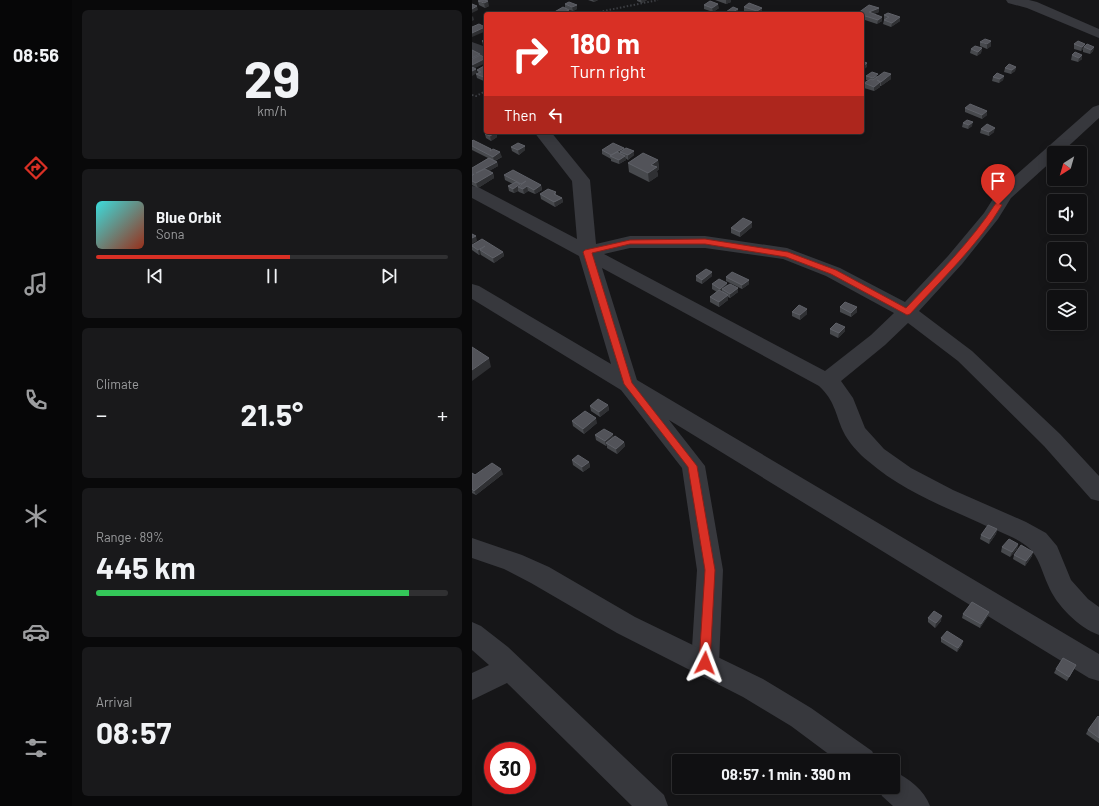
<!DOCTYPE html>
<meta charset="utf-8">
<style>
:root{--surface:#101012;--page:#19191b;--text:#f1f3f6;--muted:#9c9d9f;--line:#303032;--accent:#d93025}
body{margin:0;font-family:Barlow,sans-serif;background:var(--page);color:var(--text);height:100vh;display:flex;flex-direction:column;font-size:15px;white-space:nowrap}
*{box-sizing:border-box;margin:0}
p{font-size:13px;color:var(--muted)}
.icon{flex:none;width:22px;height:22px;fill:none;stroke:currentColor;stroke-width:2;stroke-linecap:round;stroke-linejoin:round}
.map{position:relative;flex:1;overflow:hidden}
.sheet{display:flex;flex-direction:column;gap:10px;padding:10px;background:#09090a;width:400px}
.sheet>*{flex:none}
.banner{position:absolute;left:12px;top:12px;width:380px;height:122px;border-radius:4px;box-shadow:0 2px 10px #0003,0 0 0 1px var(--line);background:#d93025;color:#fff;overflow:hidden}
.needle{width:26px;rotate:217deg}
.tools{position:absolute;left:575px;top:146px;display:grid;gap:8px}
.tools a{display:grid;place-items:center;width:40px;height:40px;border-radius:4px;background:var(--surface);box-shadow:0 2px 10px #0003,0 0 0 1px var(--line);font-size:20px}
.speed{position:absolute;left:12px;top:742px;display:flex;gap:8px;font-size:20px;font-weight:700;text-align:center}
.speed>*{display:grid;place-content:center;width:52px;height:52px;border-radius:50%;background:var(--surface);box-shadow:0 2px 10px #0003,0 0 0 1px var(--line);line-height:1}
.speed .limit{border:6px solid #d22;background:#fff;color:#111}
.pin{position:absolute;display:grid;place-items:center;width:34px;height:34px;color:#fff;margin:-41px -17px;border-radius:50% 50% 50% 0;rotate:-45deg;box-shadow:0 0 4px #0007}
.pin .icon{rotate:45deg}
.me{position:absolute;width:44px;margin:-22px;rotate:3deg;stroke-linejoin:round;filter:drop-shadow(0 0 3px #0008)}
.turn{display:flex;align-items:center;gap:14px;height:84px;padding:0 20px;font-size:18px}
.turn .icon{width:52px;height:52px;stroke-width:2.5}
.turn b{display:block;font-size:28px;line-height:34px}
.then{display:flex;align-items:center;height:38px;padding:0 20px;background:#0003;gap:8px;font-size:15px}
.big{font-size:30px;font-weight:700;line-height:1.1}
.sheet .card{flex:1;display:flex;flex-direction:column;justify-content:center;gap:6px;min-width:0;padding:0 14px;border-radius:6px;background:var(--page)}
.sheet .dial{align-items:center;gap:0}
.dial b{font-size:52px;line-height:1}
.song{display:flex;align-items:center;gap:12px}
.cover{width:48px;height:48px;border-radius:6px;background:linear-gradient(135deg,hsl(180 70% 55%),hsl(10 70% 35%))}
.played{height:4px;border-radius:2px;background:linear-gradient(90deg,var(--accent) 55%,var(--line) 55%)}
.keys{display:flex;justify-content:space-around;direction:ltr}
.heat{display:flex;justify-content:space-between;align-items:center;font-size:22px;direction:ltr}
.charge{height:6px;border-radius:3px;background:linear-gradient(90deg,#34c759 89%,var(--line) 0)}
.trip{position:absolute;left:200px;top:754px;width:228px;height:40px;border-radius:4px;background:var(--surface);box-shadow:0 2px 10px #0003,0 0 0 1px var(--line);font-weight:700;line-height:40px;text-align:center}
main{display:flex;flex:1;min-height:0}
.menu{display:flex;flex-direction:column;width:72px;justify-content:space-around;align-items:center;background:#060607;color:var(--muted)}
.menu .icon{width:28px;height:28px}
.menu .active{color:var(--accent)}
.menu b{font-size:18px;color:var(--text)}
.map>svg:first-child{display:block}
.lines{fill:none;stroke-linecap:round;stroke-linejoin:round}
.path{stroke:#3d3f44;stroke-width:2;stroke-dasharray:1.5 2;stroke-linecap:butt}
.minor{fill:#37383d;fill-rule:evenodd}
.tertiary{fill:#37383d;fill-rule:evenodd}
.wall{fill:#47494d}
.shaded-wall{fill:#2f3033}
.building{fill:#525359;stroke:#5f6168}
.route{fill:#d93025;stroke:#8d1f18}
</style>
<main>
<nav class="menu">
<b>08:56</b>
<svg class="icon active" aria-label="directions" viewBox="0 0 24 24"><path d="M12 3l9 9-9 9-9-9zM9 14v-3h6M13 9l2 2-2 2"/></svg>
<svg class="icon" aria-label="music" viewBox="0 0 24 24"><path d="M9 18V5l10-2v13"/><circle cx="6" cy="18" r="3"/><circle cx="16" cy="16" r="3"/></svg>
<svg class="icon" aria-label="phone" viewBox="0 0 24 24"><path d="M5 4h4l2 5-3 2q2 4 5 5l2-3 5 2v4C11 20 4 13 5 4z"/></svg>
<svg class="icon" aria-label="climate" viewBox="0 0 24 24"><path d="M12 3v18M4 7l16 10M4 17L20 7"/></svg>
<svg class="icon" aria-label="car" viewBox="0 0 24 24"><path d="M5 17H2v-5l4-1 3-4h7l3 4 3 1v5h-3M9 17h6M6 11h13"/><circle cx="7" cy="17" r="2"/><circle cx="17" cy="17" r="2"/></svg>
<svg class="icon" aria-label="filters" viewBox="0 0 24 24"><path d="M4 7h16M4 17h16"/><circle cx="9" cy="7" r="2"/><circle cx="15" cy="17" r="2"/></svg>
</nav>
<section class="sheet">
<div class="card dial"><b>29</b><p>km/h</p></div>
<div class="card">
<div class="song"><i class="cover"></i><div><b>Blue Orbit</b><p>Sona</p></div></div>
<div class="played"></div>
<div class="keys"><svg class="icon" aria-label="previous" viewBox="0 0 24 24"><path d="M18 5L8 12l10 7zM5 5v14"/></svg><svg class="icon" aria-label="pause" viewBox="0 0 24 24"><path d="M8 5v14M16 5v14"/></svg><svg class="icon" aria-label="next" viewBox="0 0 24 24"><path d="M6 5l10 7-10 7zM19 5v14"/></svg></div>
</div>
<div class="card"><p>Climate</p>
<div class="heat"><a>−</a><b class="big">21.5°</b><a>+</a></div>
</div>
<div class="card"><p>Range · 89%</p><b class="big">445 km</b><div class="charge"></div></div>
<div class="card"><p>Arrival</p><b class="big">08:57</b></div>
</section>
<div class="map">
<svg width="627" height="806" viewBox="0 0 627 806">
<rect width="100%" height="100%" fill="#161618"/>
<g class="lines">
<!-- path -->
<path class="path" d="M117,14l69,-14
M0,95l4,1 10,-5"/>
<!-- minor -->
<path class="minor" d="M534,0h23l8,2 62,27v9l-72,-30 -19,-5z
M0,42l14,5v10l-14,-5z
M627,105v13l-38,35h-7v6l-43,39 -13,21 -36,45 -43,47 53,40 88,83 39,42v25l-8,-2 -47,-53 -86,-85 -50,-38 -23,22 -44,36 12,17 12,30 19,21 27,19 42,22 73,32 20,11 11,13 14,34 17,19 11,8v28c-21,-8 -43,-30 -51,-50 -6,-13 -9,-28 -19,-37 -12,-11 -35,-18 -49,-25 -38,-17 -80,-34 -112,-62 -9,-7 -20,-19 -25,-30 -8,-18 -8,-30 -24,-45l-217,-118 35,112 462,274v27l-10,-3 -420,-258 36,46 18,104 -4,93 -4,9 -10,3 -10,-3 -4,-9 6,-93 -15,-102 -61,-78 -149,-91v-15l7,2 132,78 -32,-108 -107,-58v-12l6,1 99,52 -5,-58 -38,-49h17l39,48 6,64 34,-8h75l82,12 53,20 65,34 43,-46 36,-43 14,-22 95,-84zM158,248h75l78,11 43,17 68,37 -23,22 -46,36 -221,-117z
M0,622l9,4 27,21 156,148 4,11h-36l-125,-123 -35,17v-27l17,-8 -17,-15z"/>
<!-- tertiary -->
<path class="tertiary" d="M0,538l50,17 27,12 86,50 128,62 48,29 61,43 5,10h-39l-47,-35 -48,-29 -126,-64 -86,-50 -27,-14 -32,-11z
M421,771c16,7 31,19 37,35h-37l-11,-10 -4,-9h15z"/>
</g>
<!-- wall -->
<path class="wall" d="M116,0h10l-4,2z
M165,0h10l-5,3 -5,-2z
M243,0h16v2l-5,2z
M6,1l11,5 -4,2 -6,-3z
M93,4l12,5 -4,2 -4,-1 1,4 -5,-6z
M232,5l15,3 -6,4 -9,-3z
M272,7l18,1v4l-3,2h-5l-10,-3z
M407,8v4l-5,2 8,3v4l-5,3 -15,-5v-5h-4v-1z
M266,9v4l-1,1h-11v-2z
M412,15l16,6 -9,6 -8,-3 1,-4z
M14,39v7l-3,-1 -1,-4z
M508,42l11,4 -4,3 -7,-3z
M602,44l11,2 9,1 -1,4 -3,3 -7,-2v-3l-2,2 -7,-2z
M510,48l-1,5 -4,3 -7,-3 1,-4z
M600,55l10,4 -4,3 -7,-2z
M14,67v15l-9,-4 -1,-4 2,-1 -1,-3z
M544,67l-1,4 -4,3 -7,-2 1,-4z
M394,76h12l13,3 -10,7h-1v1l-6,4 -10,-3v-5l4,-2 -2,-1z
M532,76l-1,4 -4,3 -7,-2 1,-4z
M493,108l22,7 -5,4 -17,-7z
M491,123l9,3 -4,3 -6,-2z
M509,129l13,3 -5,4 -9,-3z
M24,132l1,5 -6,4 -5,-3 -1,-4z
M0,141l19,8 1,1 10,7 -7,4 2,1 1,4 -9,5 4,2 1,5 -16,10 -6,-3v-17l16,-10 -16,-8z
M53,146v4l-6,5 -7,-4 -1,-4z
M152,148l1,1 9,6 -6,5 -3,-2 1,2 -7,4 -8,-3v-2l-9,-5v-4z
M186,160l1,9 -2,2 1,5 -9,6 -20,-10 -1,-9z
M32,175l37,10 1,5 -7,4 -7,-3 -4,3 -5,-2 -1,-1 -4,2 -5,-2 -1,-5 5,-2 -8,-4z
M84,192v3l6,3 1,4 -8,5 -14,-8 -1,-5z
M280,222v5l-12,10 -9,-4v-5z
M0,245l31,7 1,4 -10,7 -13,-8v-1l-2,1 -7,-5z
M224,276h16l-10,8 -6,-3z
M254,277l23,3v4l-7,5 -16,-8z
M240,284l15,2 11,2v4l-8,6 -2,-1v3l-9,7 -9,-5v-5l7,-5 -5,-3z
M368,307h17v5l-6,5 -11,-5z
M335,309v5l-7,6 -8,-4v-4z
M373,327v4l-7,7 -8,-4v-5z
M136,405l1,5 -9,7 -9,-6 -1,-5z
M100,421l25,2 -13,11 -11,-8z
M123,435l18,2 11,5 1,4 -8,8 -10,-6v-3l-1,1 -10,-6z
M100,460l17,2 1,5 -7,5 -10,-7z
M0,473l3,2 28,-1 -27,21 -4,-2z
M525,529l-1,5 -7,10 -9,-5 1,-4z
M546,544l-1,5 -7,8 -9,-5 1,-5z
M542,555l18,1 -7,10 -12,-7z
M517,612l-1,4 -8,12 -18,-10 1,-4z
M456,618l13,3 -6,7 -7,-6z
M469,638l21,7 -5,7 -16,-10z
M604,665l-2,4 -7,12 -13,-8 2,-4z
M627,717v26l-13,-9 2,-4z"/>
<!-- shaded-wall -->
<path class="shaded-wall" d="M121,0h5l-4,2z
M169,0h6l-5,3z
M254,0h5v2l-5,2z
M16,1l1,5 -4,2 -1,-5z
M246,4l1,4 -6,4 -1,-4z
M105,5v4l-4,2 -1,-4z
M5,6l1,4 -6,3v-4z
M290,8v4l-3,2h-2v-3z
M407,8v4l-10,4v-4z
M266,9v4l-1,1h-6v-1z
M97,10l1,4h-9z
M1,16l1,4 -2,1v-4z
M410,17v4l-5,3 1,-4z
M428,17v4l-9,6 1,-4z
M13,27l1,4 -14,6v-4z
M519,41v5l-4,3v-5z
M613,44l-1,4v-1l-1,2 -2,2 1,-4z
M622,47l-1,4 -3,3 1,-4z
M510,48l-1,5 -4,3 1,-4z
M610,55v4l-4,3 1,-4z
M14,58v5l-13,6 -1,-4z
M395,63v4l-5,4v-4z
M544,67l-1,4 -4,3 1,-4z
M4,69l1,4 -5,3v-5z
M419,74v5l-10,7v-4z
M532,76l-1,4 -4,3 1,-4z
M408,82v5l-6,4v-4z
M515,111v4l-5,4v-4z
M501,122l-1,4 -4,3 1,-4z
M523,128l-1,4 -5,4v-4z
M24,132l1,5 -6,4 -1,-5z
M53,146v4l-6,5 -1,-5z
M152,148l1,4h-5v3l-9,2v-2z
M162,151v4l-6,5v-5z
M28,152l2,5 -8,4 -1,-4z
M153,156l1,4 -7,4v-4z
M186,160l1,9 -2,2 1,5 -9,6 -1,-9 3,-8z
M25,162l1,4 -21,12 -1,-5z
M21,173l1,5 -16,10 -2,-5z
M48,184l1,4 -3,-1v4l-4,2 -1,-4z
M69,185l1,5 -7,4 -1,-4z
M55,186l1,5 -4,3 -1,-5z
M90,198l1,4 -8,5 -1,-5z
M280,222v5l-12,10v-5z
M4,236l1,5 -5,3v-6z
M13,246l-5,4 1,4 -2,1 -1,-5z
M31,252l1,4 -10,7 -1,-5z
M240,272v4l-10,8v-4z
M277,280v4l-7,5v-4z
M255,283l1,5 -6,1v3l-1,1 -1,-4z
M266,288v4l-8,6v-4z
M256,295v5l-9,7v-5z
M385,307v5l-6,5v-4z
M335,309v5l-7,6v-5z
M373,327v4l-7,7 1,-5z
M17,358l2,9 -19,14v-11z
M136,405l1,5 -9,7 -1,-5z
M124,418l1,5 -13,11 -1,-5z
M141,434l1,5 -8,4 1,2 -1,1 -1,-5z
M152,442l1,4 -8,8 -1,-5z
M117,462l1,5 -7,5 -1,-5z
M29,469l2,5 -27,21 -2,-4z
M525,529l-1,5 -7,10 1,-5z
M546,544l-1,5 -7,8 2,-5z
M561,552l-1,4 -7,10 1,-5z
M517,612l-1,4 -8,12 1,-4z
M470,616l-1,5 -6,7 1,-5z
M491,641l-1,4 -5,7 1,-4z"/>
<!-- building -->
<path class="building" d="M8,0h4l4,1 -4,2 -6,-2z
M238,1l8,3 -6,4 -8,-3z
M97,2l8,3 -5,2 -7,-3z
M277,3l13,5 -5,3 -13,-4z
M0,4l5,2 -5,3z
M397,5l10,3 -10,4 13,5 -4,3 -16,-5v-1l-4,-1z
M91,7l6,3 -8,4h-10z
M261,7l5,2 -7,4 -5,-1z
M416,13l12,4 -8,6 -8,-3 5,-3 -5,-2z
M7,24l6,3 -13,6v-6z
M14,39v4l-4,-2z
M513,39l6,2 -4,3 -7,-2z
M606,41l7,3 -3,3 -8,-3z
M615,44l7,3 -3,3 -7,-3z
M503,46l7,2 -4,4 -7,-3z
M0,50l8,4 -8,4z
M603,52l7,3 -3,3 -7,-3z
M8,55l6,3 -14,7v-6z
M390,61l5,2 -5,4z
M537,64l7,3 -4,3 -7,-2z
M12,66l2,1v11l-10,-4 5,-2 -4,-2z
M0,67l4,2 -4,2z
M400,72l6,2 -5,4 -7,-2z
M412,72l7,2 -10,8 -4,-2 3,2 -6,5 -10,-4 7,-4 2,1z
M525,73l7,3 -4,3 -7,-2z
M498,104l17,7 -5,4 -17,-7z
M495,120l6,2 -4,3 -6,-2z
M515,124l8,4 -6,4 -8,-3z
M15,132h9l-6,4 -5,-2z
M1,140l18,9 -1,2 3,-2 7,3 -7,5 -21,-11v-5z
M46,143l7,3 -7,4 -7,-3z
M141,143l11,5 -13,7 -9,-5z
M154,148l8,3 -6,4 -8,-3z
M145,152l8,4 -6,4 -9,-4z
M171,153l15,7 -7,5 6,2 -9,6 -20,-10z
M17,158l8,4 -21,11 9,-4 8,4 -17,10 -4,-2v-5l2,-2 -2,1v-7z
M41,170l28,15 -7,5 -7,-4 -4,3 -5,-2 8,-6 -5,3 -17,-9z
M44,182l4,2 -7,5 -5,-3z
M76,189l8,3 -2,2 8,4 -8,4 -14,-8z
M271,218l9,4 -12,10 -9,-4z
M0,234l4,2 -4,2z
M10,239l21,13 -10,6 -13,-8 5,-4 -7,4 -6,-4v-1z
M234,269l6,3 -10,8 -6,-4z
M260,272l17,8 -7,5 -16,-8z
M247,279l8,4 -7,6 -8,-5z
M258,284l8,4 -8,6 -8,-5z
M247,290l9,5 -9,7 -9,-5z
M373,302l12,5 -6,6 -11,-6z
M327,305l8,4 -7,6 -8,-3z
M364,323l9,4 -6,6 -9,-4z
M0,347l17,11 -17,12z
M126,399l10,6 -9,7 -9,-6z
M113,411l11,7 -13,11 -11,-8z
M132,429l9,5 -8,7 -10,-6z
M143,436l9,6 -8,7 -10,-6z
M106,455l11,7 -7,5 -10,-7z
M20,463l9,6 -27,22 -2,-2v-16l3,2z
M516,525l9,4 -7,10 -9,-4z
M537,539l9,5 -6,8 -10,-5z
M549,545l12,7 -7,9 -12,-6z
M500,602l17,10 -8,12 -18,-10z
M462,611l8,5 -6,7 -8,-5z
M475,631l16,10 -5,7 -17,-10z
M591,658l13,7 -7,12 -13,-8z
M626,716l1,1v21l-11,-8z"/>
<!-- route -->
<path class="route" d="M524,203h2l4,2c-23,39 -61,75 -92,109l-3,1 -76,-41 -45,-17 -81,-13h-75l-38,9 40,130 65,83 18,104 -5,93 -1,4 -4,1 -4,-1 -2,-4 6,-93 -17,-103 -64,-83 -41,-132 2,-2 45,-10 75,-1 83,13 48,18 70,38c31,-33 65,-66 90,-105z"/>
</svg>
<div class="tools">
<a><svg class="needle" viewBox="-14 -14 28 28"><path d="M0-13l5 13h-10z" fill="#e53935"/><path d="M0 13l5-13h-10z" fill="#9c9d9f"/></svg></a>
<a><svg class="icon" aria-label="sound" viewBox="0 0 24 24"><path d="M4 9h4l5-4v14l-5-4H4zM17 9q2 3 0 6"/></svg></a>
<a><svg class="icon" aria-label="search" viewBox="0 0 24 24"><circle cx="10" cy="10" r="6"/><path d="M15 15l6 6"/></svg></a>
<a><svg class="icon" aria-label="layers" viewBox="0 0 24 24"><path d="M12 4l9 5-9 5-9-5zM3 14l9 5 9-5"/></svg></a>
</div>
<div class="speed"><div class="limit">30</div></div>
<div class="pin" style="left:526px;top:205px;background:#d93025"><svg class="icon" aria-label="arrive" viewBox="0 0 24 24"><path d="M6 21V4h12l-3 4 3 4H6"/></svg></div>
<svg class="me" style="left:233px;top:663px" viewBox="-20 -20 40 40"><path d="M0-17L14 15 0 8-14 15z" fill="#d93025" stroke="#fff" stroke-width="4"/></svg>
<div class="trip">08:57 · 1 min · 390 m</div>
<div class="banner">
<div class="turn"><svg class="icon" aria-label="right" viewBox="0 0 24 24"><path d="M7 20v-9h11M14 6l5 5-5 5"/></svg><div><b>180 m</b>Turn right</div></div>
<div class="then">Then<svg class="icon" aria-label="left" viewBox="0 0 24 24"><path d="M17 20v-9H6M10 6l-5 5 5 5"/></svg></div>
</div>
</div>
</main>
